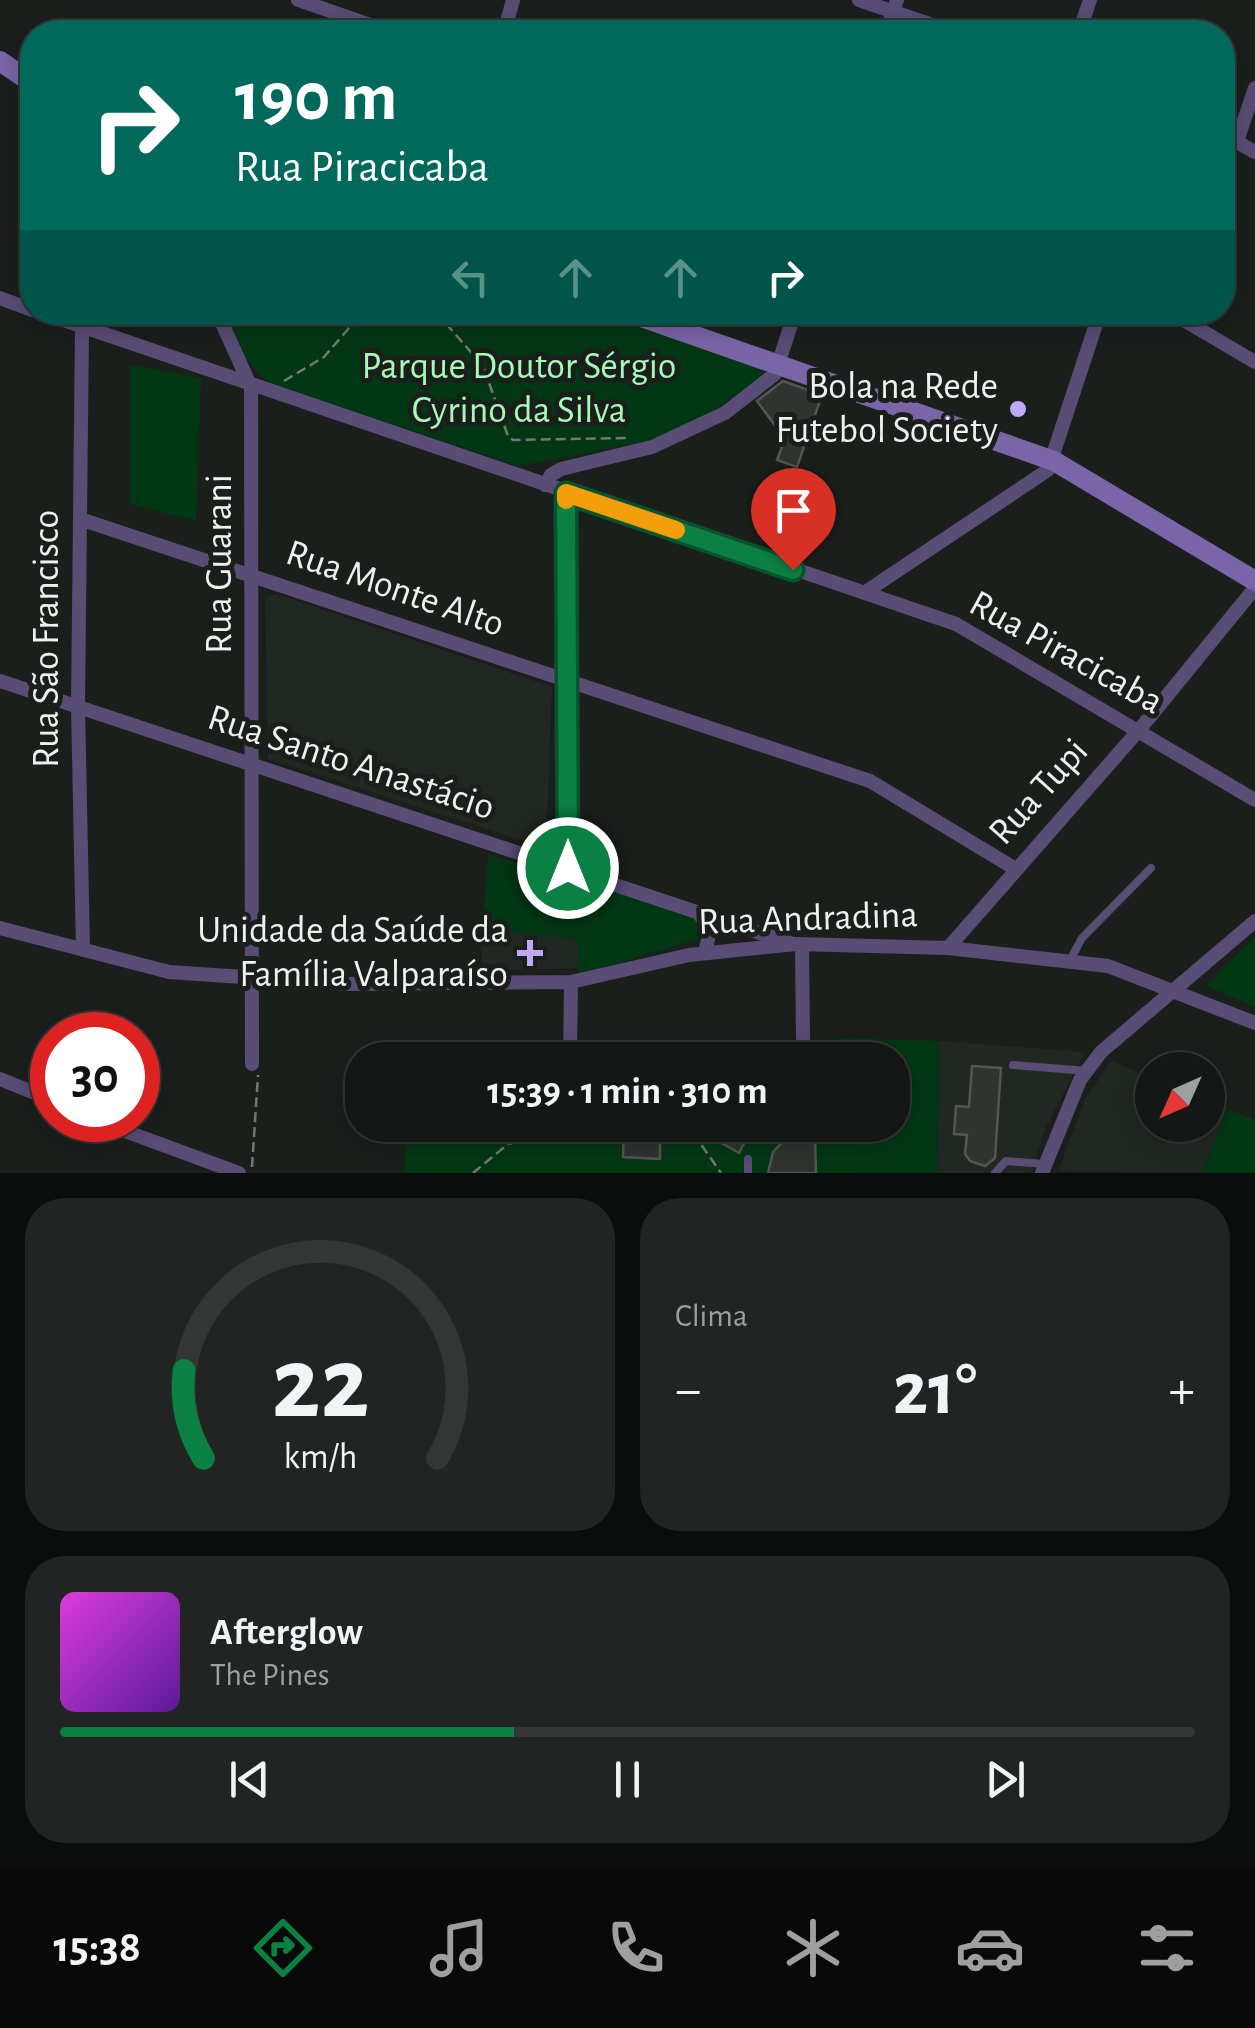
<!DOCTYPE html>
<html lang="pt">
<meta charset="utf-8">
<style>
:root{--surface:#141715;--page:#212422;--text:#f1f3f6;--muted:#9d9fa0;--line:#333634;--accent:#0b8043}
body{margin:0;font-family:"Alegreya Sans",sans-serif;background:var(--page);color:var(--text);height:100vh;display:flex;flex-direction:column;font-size:38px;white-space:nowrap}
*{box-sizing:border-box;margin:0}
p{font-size:32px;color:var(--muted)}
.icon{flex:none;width:55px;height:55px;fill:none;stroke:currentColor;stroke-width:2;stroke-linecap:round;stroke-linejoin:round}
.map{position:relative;height:1173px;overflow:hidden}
.panel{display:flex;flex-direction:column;gap:25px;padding:25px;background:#0b0d0c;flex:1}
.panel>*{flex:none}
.hud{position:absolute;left:20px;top:20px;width:1215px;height:305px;border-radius:40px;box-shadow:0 5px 25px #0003,0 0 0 2px var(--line);background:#00695c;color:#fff;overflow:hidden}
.needle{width:65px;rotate:225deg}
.controls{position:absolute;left:1135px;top:1052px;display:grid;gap:20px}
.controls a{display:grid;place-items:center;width:90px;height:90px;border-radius:50%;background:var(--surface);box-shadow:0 5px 25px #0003,0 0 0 2px var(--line);font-size:50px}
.speed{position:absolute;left:30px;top:1012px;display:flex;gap:20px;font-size:50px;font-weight:700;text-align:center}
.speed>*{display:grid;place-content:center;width:130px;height:130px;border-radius:50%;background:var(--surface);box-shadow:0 5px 25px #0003,0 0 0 2px var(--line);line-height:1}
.speed .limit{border:15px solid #d22;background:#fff;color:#111}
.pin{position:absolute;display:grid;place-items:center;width:85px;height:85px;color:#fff;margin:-102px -42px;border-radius:50% 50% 50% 0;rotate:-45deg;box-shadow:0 0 10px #0007}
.pin .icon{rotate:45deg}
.me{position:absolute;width:110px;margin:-55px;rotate:0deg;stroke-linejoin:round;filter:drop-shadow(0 0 8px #0008)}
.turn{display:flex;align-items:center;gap:35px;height:210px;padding:0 50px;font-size:45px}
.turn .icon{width:130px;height:130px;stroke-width:2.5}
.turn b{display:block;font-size:70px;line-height:85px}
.lanes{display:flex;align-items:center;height:95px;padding:0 50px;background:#0003;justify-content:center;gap:50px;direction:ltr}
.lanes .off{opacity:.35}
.big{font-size:75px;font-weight:600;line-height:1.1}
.panel .widget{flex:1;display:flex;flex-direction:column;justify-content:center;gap:15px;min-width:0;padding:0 35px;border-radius:40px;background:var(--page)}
.panel .dial{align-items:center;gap:0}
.dial svg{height:260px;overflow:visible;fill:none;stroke:var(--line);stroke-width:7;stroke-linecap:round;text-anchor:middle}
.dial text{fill:var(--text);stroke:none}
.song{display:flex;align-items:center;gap:30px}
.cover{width:120px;height:120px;border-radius:15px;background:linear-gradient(135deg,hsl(300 70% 55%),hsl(270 70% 35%))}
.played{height:10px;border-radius:5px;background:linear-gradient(90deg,var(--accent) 40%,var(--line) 40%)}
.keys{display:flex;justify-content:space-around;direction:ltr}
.heat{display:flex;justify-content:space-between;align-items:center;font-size:55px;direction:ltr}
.panel .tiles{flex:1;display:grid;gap:25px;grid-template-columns:1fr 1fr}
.widget:last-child{grid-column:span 2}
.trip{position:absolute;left:345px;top:1042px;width:565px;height:100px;border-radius:40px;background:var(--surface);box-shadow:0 5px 25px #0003,0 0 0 2px var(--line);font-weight:600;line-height:100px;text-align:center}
.menu{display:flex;height:160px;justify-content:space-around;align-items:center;background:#080908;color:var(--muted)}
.menu .icon{width:70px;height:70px}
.menu .on{color:var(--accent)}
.menu b{font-size:45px;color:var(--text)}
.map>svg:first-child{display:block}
.built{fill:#202821}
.green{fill:#023714}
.building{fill:#303330;stroke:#535753;stroke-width:2.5}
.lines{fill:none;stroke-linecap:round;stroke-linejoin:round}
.path{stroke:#747774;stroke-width:2.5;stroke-dasharray:10 5;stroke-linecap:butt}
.lane{stroke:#594c75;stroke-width:8}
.street{stroke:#594c75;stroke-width:14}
.secondary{stroke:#7a65a8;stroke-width:20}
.route-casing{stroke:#07532c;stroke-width:25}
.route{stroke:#0b8043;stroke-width:18}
.slow{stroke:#f59e0b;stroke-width:18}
.poi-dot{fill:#bfa9f4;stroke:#1b1f1c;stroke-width:4}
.labels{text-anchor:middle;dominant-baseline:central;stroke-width:10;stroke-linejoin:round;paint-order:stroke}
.park-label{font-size:38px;fill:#a6f9b6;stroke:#1b1f1c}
.poi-label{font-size:38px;fill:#eff1ef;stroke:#1b1f1c;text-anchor:end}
.street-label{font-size:38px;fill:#eff1ef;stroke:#1b1f1c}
</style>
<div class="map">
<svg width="1255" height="1173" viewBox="0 0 1255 1173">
<rect width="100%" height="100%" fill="#1b1f1c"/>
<!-- built -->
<path class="built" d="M276,594l276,93 -6,161 -278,-89 -3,-162z
M483,930l95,8 1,30 -98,3z
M939,1041l146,11 -39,75 -15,46h-94z
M1111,1061l41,17v47h56v-24l20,8 -26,64 -144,-2 27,-71z"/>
<!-- green -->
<path class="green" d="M225,313h378l157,54 2,10 -57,40 -58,24 -129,25 -249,-83 -21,-21z
M130,365l71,13 -5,143 -66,-17z
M488,855l87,23 124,41 4,14 -5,6 -119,36 -1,-37 -95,-8z
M1255,936v71l-48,-21z
M850,1038l89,3 -2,132h-533l3,-48h485v-65h-247l48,-11z
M1228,1109l27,11v53h-53z"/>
<!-- building -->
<path class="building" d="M783,381l39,14 -25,72 -20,-7 8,-21 -28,-38z
M972,1066l29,2 -6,90 -10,8 -15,-5 -5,-7 2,-19 -13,-1 2,-28 13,1z
M624,1125h18l1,17 17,1v16l-37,-2z
M723,1125h27l1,5 -12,23 -24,-14z
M789,1135h26l1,38h-48l5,-21z"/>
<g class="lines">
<!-- path -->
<path class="path" d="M436,312l47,54 25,70 5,4 114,-2
M284,381l40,-24 25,-29 22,-8 26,-2 6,-6
M586,1125l12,6 67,1
M678,1133h15l10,-8
M693,1133l28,40
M510,1144l34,-19
M252,1167l6,-92
M473,1173l35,-29 15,-19"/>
<!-- lane -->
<path class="lane" d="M1070,960l12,-22 69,-70
M794,1060l9,-20
M1013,1065l74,6
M757,1126l10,5 8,-1
M748,1159v14
M995,1173l11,-12 38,3"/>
<!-- street -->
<path class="street" d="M298,0l93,32
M859,0l94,32
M504,32l9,-32
M886,32l11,-32
M1079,32l11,-32
M1222,134l33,18
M1237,141l18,-53
M0,298l32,12
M40,312l916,312 299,176
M217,312l34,75 1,677
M1170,312l85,50
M82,328l-4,378 5,244
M545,485l6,-10 10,-6 91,-22 73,-34 50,-39 20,-62
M566,493l2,375
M80,519l790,262 144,87
M864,593l184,-123 52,-158
M0,681l790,262
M699,913l11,18 -5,21
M0,928l169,44 178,12 224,-2 118,-27 107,-11 152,4 160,18 147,57
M802,945l1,95
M948,948l191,-218 116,-142
M570,1060l1,-78
M0,1079l52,21
M95,1120l144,53
M1042,1173l38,-93 21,-28 154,-131"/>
<!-- secondary -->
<path class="secondary" d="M0,61l32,22
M627,312l427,149 201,120"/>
</g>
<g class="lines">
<defs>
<path id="route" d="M568,868l-2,-375 227,77"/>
</defs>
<!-- route casing -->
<use href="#route" class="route-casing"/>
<!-- route -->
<use href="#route" class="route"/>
<!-- slow -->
<path class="slow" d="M566,500v-7l110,37"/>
</g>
<!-- markers -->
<g class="poi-dot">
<circle cx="1018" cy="409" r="10"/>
<path d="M525 938h10v10h10v10h-10v10h-10v-10h-10v-10h10z"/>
</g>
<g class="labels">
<!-- park labels -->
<g class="park-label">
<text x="519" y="367">Parque Doutor Sérgio<tspan x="519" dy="44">Cyrino da Silva</tspan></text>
</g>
<!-- poi labels -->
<g class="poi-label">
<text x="998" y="387">Bola na Rede<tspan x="998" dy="44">Futebol Society</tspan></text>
<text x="508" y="931">Unidade da Saúde da<tspan x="508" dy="44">Família Valparaíso</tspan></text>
</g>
<!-- street labels -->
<g class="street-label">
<text transform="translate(220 564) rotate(-90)">Rua Guarani</text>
<text transform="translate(395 589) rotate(19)">Rua Monte Alto</text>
<text transform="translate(47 639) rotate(-90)">Rua São Francisco</text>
<text transform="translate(1066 653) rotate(29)">Rua Piracicaba</text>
<text transform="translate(351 763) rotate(18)">Rua Santo Anastácio</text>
<text transform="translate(1039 792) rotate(-48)">Rua Tupi</text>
<text transform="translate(808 919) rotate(-2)">Rua Andradina</text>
</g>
</g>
</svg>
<div class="controls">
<a><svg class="needle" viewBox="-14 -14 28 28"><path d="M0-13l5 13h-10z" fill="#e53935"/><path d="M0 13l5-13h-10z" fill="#9d9fa0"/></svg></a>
</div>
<div class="speed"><div class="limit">30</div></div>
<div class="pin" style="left:793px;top:570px;background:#d93025"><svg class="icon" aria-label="arrive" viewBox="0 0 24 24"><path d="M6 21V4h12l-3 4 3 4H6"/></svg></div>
<svg class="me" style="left:568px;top:868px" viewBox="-20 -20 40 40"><circle r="17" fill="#0b8043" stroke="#fff" stroke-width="3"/><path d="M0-11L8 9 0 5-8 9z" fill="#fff"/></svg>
<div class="trip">15:39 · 1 min · 310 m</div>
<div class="hud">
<div class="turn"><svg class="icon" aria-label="right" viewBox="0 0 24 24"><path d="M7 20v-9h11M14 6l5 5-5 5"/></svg><div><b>190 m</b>Rua Piracicaba</div></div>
<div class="lanes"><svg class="icon off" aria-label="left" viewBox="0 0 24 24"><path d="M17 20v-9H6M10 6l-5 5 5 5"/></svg><svg class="icon off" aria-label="ahead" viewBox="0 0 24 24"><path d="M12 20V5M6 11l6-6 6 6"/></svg><svg class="icon off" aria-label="ahead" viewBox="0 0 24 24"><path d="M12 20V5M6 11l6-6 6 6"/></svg><svg class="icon" aria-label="right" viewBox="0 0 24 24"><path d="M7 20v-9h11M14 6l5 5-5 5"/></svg></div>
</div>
</div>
<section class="panel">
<div class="tiles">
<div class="widget dial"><svg viewBox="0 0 100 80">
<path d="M14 69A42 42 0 1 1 86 69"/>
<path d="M14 69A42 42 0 0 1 8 42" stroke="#0b8043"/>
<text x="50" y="56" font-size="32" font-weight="700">22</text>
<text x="50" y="72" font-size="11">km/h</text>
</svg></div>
<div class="widget"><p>Clima</p>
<div class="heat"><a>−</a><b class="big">21°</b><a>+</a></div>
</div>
<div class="widget">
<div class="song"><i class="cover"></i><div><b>Afterglow</b><p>The Pines</p></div></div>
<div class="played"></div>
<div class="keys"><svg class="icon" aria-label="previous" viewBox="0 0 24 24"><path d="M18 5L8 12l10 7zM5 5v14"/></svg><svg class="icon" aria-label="pause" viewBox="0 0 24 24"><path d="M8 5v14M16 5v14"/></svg><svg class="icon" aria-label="next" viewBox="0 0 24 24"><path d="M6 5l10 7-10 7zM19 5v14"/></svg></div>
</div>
</div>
</section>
<nav class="menu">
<b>15:38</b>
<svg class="icon on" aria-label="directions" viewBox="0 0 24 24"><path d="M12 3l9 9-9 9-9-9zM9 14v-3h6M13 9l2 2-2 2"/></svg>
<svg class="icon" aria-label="music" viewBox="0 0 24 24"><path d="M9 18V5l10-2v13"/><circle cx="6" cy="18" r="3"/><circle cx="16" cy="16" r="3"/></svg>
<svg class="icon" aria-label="phone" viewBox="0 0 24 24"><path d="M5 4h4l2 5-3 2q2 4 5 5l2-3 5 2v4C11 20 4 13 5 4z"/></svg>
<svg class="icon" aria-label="climate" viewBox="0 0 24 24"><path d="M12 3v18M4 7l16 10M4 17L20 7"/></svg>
<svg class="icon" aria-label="car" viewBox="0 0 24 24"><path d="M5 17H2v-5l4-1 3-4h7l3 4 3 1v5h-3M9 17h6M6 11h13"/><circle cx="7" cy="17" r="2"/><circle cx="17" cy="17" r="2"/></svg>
<svg class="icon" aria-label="filters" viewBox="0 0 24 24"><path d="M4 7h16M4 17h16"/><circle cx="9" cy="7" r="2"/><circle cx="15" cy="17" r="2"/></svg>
</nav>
